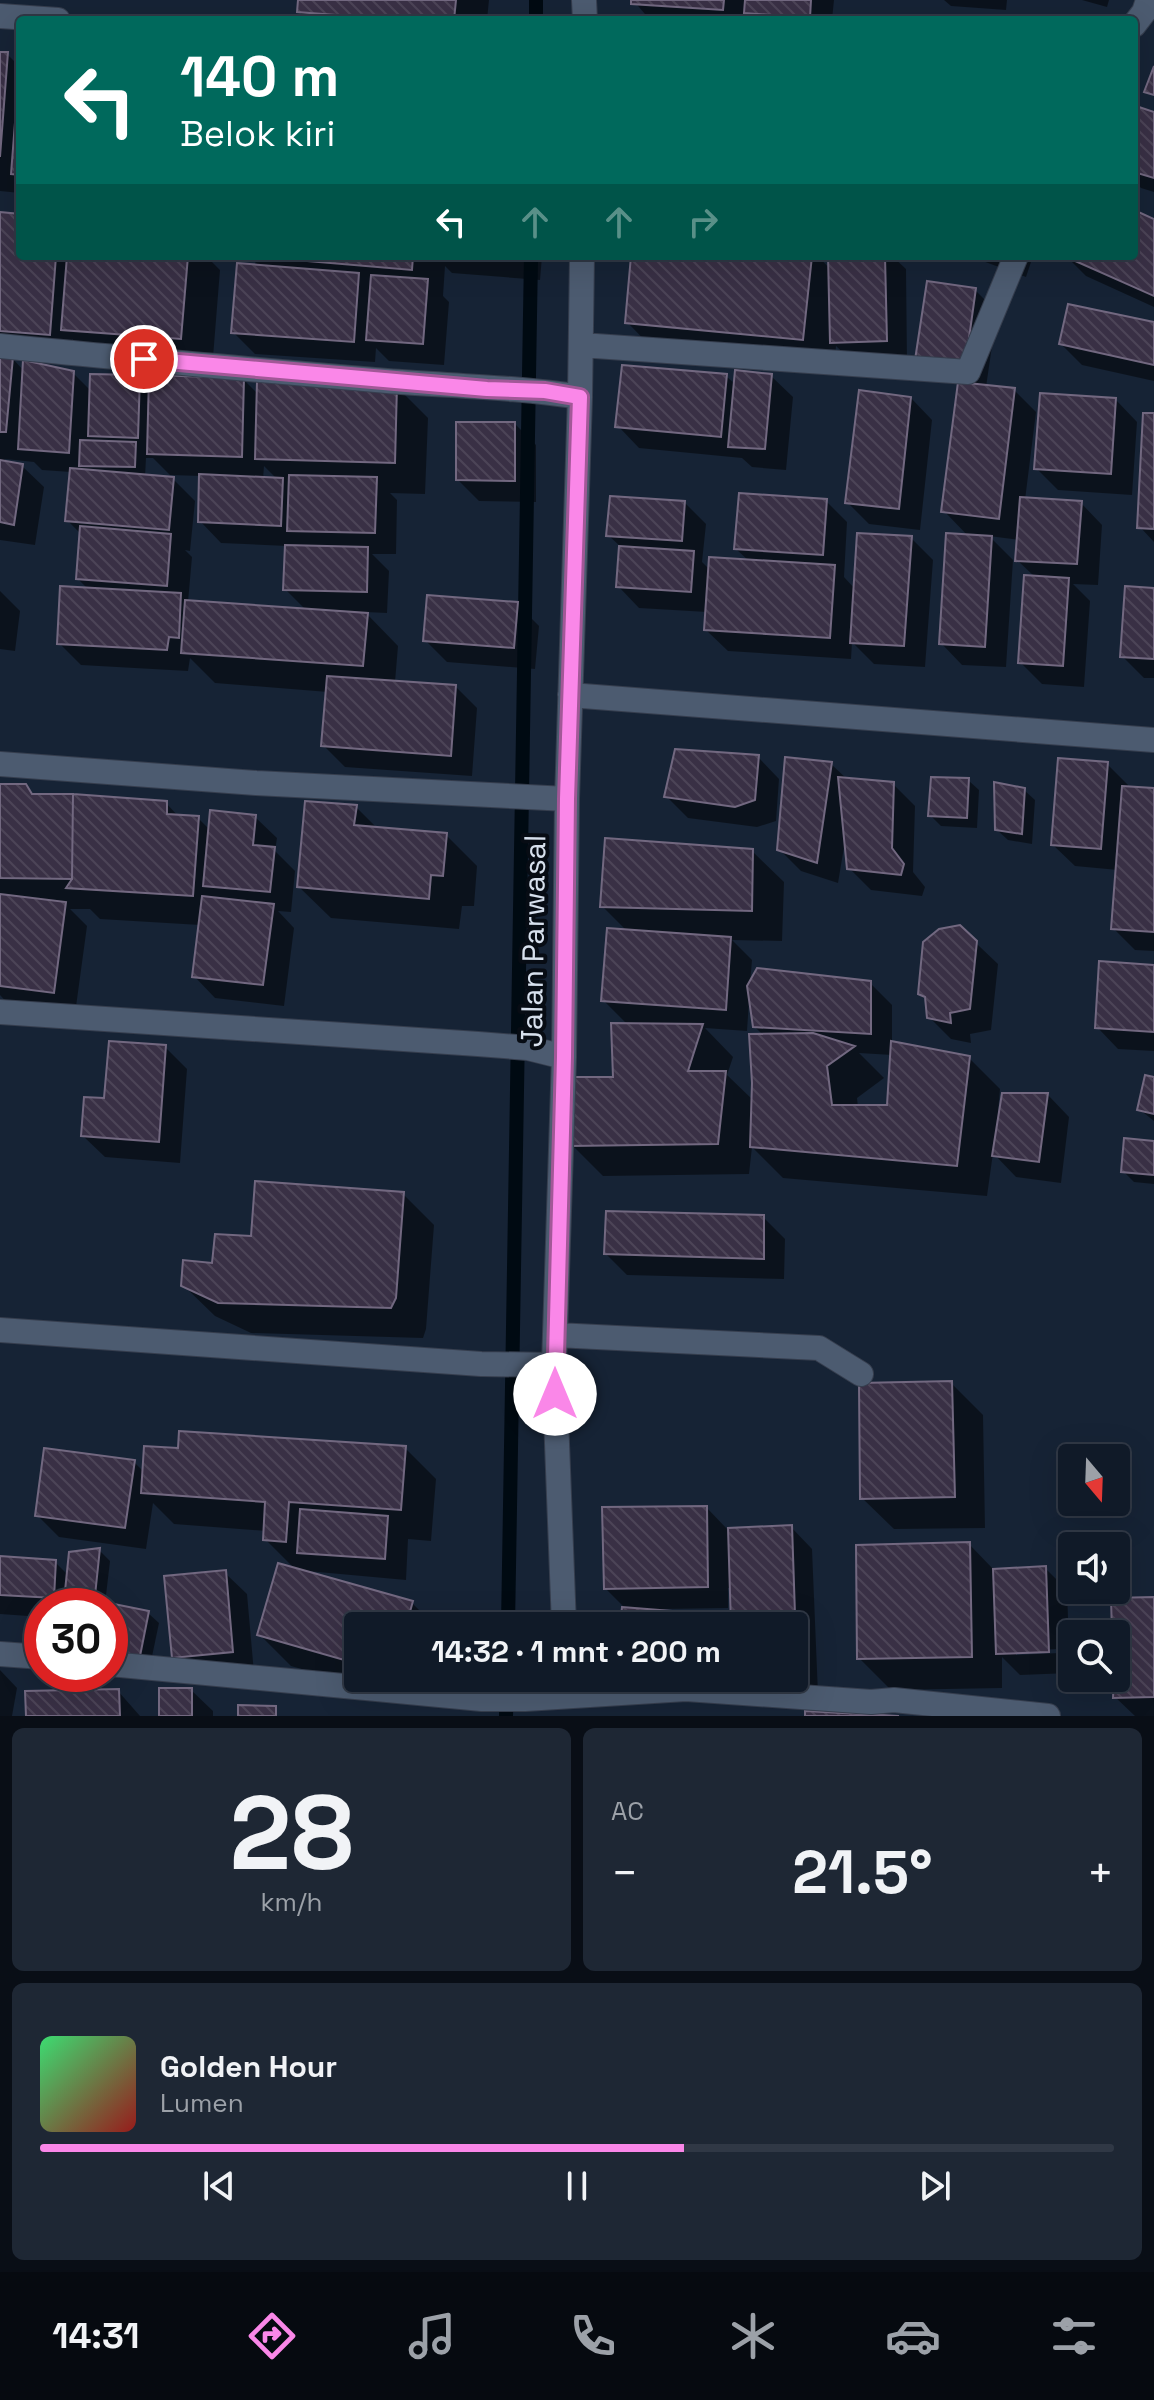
<!DOCTYPE html>
<html lang="id">
<meta charset="utf-8">
<style>
:root{--surface:#101a28;--page:#1e2734;--text:#f1f3f6;--muted:#9ca1a8;--line:#303845;--accent:#fa87e8}
body{margin:0;font-family:"Space Grotesk",sans-serif;background:var(--page);color:var(--text);height:100vh;display:flex;flex-direction:column;font-size:30px;white-space:nowrap}
*{box-sizing:border-box;margin:0}
p{font-size:26px;color:var(--muted)}
.icon{flex:none;width:44px;height:44px;fill:none;stroke:currentColor;stroke-width:2;stroke-linecap:round;stroke-linejoin:round}
.map{position:relative;height:1716px;overflow:hidden}
.side{display:flex;flex-direction:column;gap:12px;padding:12px;background:#090e16;flex:1}
.side>*{flex:none}
.top-card{position:absolute;left:16px;top:16px;width:1122px;height:244px;border-radius:8px;box-shadow:0 8px 32px #0002,0 0 0 2px var(--line);background:#00695c;color:#fff;overflow:hidden}
.needle{width:52px;rotate:161deg}
.tools{position:absolute;left:1058px;top:1444px;display:grid;gap:16px}
.tools a{display:grid;place-items:center;width:72px;height:72px;border-radius:8px;background:var(--surface);box-shadow:0 8px 32px #0002,0 0 0 2px var(--line);font-size:40px}
.speed{position:absolute;left:24px;top:1588px;display:flex;gap:16px;font-size:40px;font-weight:700;text-align:center}
.speed>*{display:grid;place-content:center;width:104px;height:104px;border-radius:50%;background:var(--surface);box-shadow:0 8px 32px #0002,0 0 0 2px var(--line);line-height:1}
.speed .limit{border:12px solid #d22;background:#fff;color:#111}
.pin{position:absolute;display:grid;place-items:center;width:68px;height:68px;color:#fff;margin:-34px;border:4px solid #fff;border-radius:50%;box-shadow:0 2px 8px #0007}
.me{position:absolute;width:88px;margin:-44px;rotate:0deg;stroke-linejoin:round;filter:drop-shadow(0 0 6px #0008)}
.turn{display:flex;align-items:center;gap:28px;height:168px;padding:0 32px;font-size:36px}
.turn .icon{width:104px;height:104px;stroke-width:2.5}
.turn b{display:block;font-size:56px;line-height:68px}
.lanes{display:flex;align-items:center;height:76px;padding:0 32px;background:#0003;justify-content:center;gap:40px;direction:ltr}
.lanes .off{opacity:.35}
.big{font-size:60px;font-weight:700;line-height:1.1}
.side .card{flex:1;display:flex;flex-direction:column;justify-content:center;gap:12px;min-width:0;padding:0 28px;border-radius:12px;background:var(--page)}
.side .dial{align-items:center;gap:0}
.dial b{font-size:104px;line-height:1}
.song{display:flex;align-items:center;gap:24px}
.cover{width:96px;height:96px;border-radius:12px;background:linear-gradient(135deg,hsl(140 70% 55%),hsl(0 70% 35%))}
.played{height:8px;border-radius:4px;background:linear-gradient(90deg,var(--accent) 60%,var(--line) 60%)}
.keys{display:flex;justify-content:space-around;direction:ltr}
.heat{display:flex;justify-content:space-between;align-items:center;font-size:44px;direction:ltr}
.side .tiles{flex:1;display:grid;gap:12px;grid-template-columns:1fr 1fr}
.card:last-child{grid-column:span 2}
.trip{position:absolute;left:344px;top:1612px;width:464px;height:80px;border-radius:8px;background:var(--surface);box-shadow:0 8px 32px #0002,0 0 0 2px var(--line);font-weight:700;line-height:80px;text-align:center}
.dock{display:flex;height:128px;justify-content:space-around;align-items:center;background:#060a10;color:var(--muted)}
.dock .icon{width:56px;height:56px}
.dock .current{color:var(--accent)}
.dock b{font-size:36px;color:var(--text)}
.map>svg:first-child{display:block}
.shadow{fill:#0007;fill-rule:evenodd}
.lines{fill:none;stroke-linecap:round;stroke-linejoin:round}
.stream{stroke:#000a12;stroke-width:14}
.building{fill:url(#building-back-hatch);stroke:#726880;stroke-width:2}
.minor-casing{stroke:#363e4e;stroke-width:26}
.minor{stroke:#4c5b70;stroke-width:24}
.route-casing{stroke:#a25897;stroke-width:20}
.route{stroke:#fa87e8;stroke-width:14}
.labels{text-anchor:middle;dominant-baseline:central;stroke-width:8;stroke-linejoin:round;paint-order:stroke}
.street-label{font-size:30px;fill:#d7e0ed;stroke:#070c14}
</style>
<div class="map">
<svg width="1154" height="1716" viewBox="0 0 1154 1716">
<defs>
<pattern id="building-back-hatch" width="6" height="6" patternUnits="userSpaceOnUse" patternTransform="scale(2)"><rect width="6" height="6" fill="#393045"/><path d="M-1 5l2 2M0 0l6 6M5-1l2 2" fill="none" stroke="#4c4457"/></pattern>
</defs>
<rect width="100%" height="100%" fill="#162335"/>
<!-- shadow -->
<path class="shadow" d="M300,0h189l-2,20h-180l-8,-9z
M633,0h201l-2,20h-78l-9,-9v9h-95z
M944,0h63l-1,10 -55,-4z
M1082,0h27l-2,7z
M0,54h7l13,13v126l-20,-2z
M1137,109l17,5v78l-13,-4 -7,-7v-61z
M1134,212l20,9v86l-68,-31 -20,-20h68z
M20,216v40h186l14,14 -8,100 -117,-9 -23,-22 -1,17 -71,-8v-119z
M542,256l-2,24 -88,-7 -7,-7 -2,30 6,6 -5,63 -55,-4 -13,-13 -1,14 -120,-8 -22,-22 27,-65 -11,-11z
M633,256h185l12,13v-13h62l14,13 1,93 -53,1 -18,-17 -2,25 -176,-17 -31,-32z
M969,256h64l-7,21z
M975,290l22,22 -11,75 28,3 22,22 -11,88 56,3 21,22 -4,60 -25,-1 17,17 -6,86 -42,-3 -22,-22 15,-85 -18,-17 2,-20 -30,-4 24,24 -7,107 -44,-2 -21,-22 28,-106 -25,-26z
M1154,325v56l-72,-16 -21,-21z
M0,358l13,1 11,12 49,2 19,19 48,-15 11,11 93,-8 15,15 138,-8 31,31 -3,76 -35,-1 7,7 -1,54h-24l17,17 -2,42 -22,-1 33,34 -3,36 61,5 21,21 -5,68 -127,-9 -22,-22 5,-53 -113,-9 -25,-25 -2,13 -107,-6 -21,-21 29,-54 -11,-11 4,-44 -15,-15 4,-48 -29,-2 -8,-8 -29,-3 -1,4 18,3 22,21 -9,58 -35,-5zM146,458h7l17,17 31,1 -1,45 21,22 66,3 -2,43 21,21 -118,-8 4,-45 -7,-7 5,1 5,-50 -22,-22 -28,-2zM264,466l14,14 -15,-1z
M726,376l10,9 35,-9 22,21 -7,73 -34,-3 -10,-9 -103,-10 -21,-22z
M911,398l21,22 -12,110 -51,-6 -22,-22z
M1116,400l21,22 -5,73 -74,-5 -22,-22z
M1154,415v127l-14,-15z
M515,424l21,21v57l-57,-1 -21,-21z
M826,501l21,21 -3,55 11,12 56,-51 22,22 -8,107 -51,-3 -22,-22 -1,17 -123,-8 -22,-21 1,-18 -68,-4 -21,-22 3,-39 -13,-12 76,-33 22,22 -4,38 8,8 40,-8 -14,-13z
M1154,590v88h-10l-22,-22z
M0,591l20,20 -5,40 -15,-2z
M517,604l22,22 -4,43 -88,-7 -22,-22z
M758,757l21,22 -3,42 -19,6 -69,-9 -22,-22z
M831,764l16,15 46,5 22,22 -2,66 12,15 -3,9 -51,-6 -22,-22 -4,-27 -7,42 -37,-12 -22,-22z
M1107,764l21,21v3l26,2v161l-19,-1 -22,-22 5,-58 -43,-4 -22,-21z
M968,780l11,10 -2,38 -36,-2 -11,-11z
M0,786h25l10,10 131,7 13,14 19,1 12,12 45,-13 22,21 -2,13 20,20 -4,41 -13,-1 16,17 -10,78 -69,-8 -21,-22 6,-51 -100,-6 -10,-10h-20l17,17 -12,88 -65,-8 -10,-11z
M1024,790l11,10 -3,44 -24,-4 -11,-10z
M356,807l22,22 68,6 31,31 -3,40h-12l-3,23 -128,-11 -32,-31z
M752,851l32,31 -2,59 -50,-1 20,20 -2,24 120,-1 22,22v38l77,15 31,31 -2,23 50,-17 21,22 -8,66 -45,-6 -23,-24 -6,43 -204,-18 -31,-31 -3,27 -146,2 -31,-31 44,-67 12,-53 -25,-25 25,-68 -26,-26zM749,1001l5,25 10,10 -10,65 -27,-26 6,-18 -28,-29 42,3zM859,1053l33,2 -4,52h-30l-1,-9 27,-20z
M959,927l39,37 -7,66 -21,4 1,9 -20,-4 -22,-22 -1,-16 -8,-8z
M1154,967v84l-36,-2 -21,-22z
M165,1047l22,22 -7,94 -75,-6 -22,-21 23,-36z
M1154,1079v42l-15,-12z
M1154,1143v41l-20,-2 -11,-11z
M403,1194l31,31 -8,104 -3,9 -172,-5 -36,-17 -32,-31 70,-47z
M763,1217l22,22 -1,40 -157,-4 -21,-21z
M951,1383l32,32 2,113 -91,1 -32,-31z
M405,1448l31,31 -5,62 -23,-2 -2,41 -99,-9 105,32 23,23h-77v52h73l-8,25 -132,-37 -31,-31 36,-65 -31,-31 1,-8 -92,-7 -21,-21 -7,46 -87,-12 -22,-22 97,-53 10,10z
M707,1508l21,22 63,-3 21,22 6,145 -61,3 -19,-19h56v-52h-61l-1,-38h-4v20l-66,1 -1,3 48,4 9,10h-96l2,-19 -19,-19z
M969,1544l26,27 50,-3 22,22 3,83 -50,2 -18,-18v31l-111,2 -32,-32zM1059,1649v4l-43,2v-4z
M99,1550l11,11 -5,43 43,9 11,10 -9,43 -40,-8v-52h-68v11l-42,-3v-56l55,4 13,13z
M225,1573l22,21 7,79 -58,6 -22,-22z
M1154,1599v117h-19l-20,-19 1,-63h-2z
M0,1670l17,18 -5,28h-12z
M635,1678h92l-2,13 -84,-7z
M191,1690l22,21v5h-52z
M118,1691l22,25h-112z"/>
<g class="lines">
<!-- stream -->
<path class="stream" d="M536,20v-20
M508,1626l23,-1370
M506,1716l1,-38"/>
</g>
<!-- building -->
<path class="building" d="M298,0h158l-2,20h-52l-105,-8z
M631,0h93l-1,10 -92,-6z
M745,0h66l-1,18 -66,-5z
M0,52h8l-8,105z
M20,58v117l-9,-1z
M1154,66v29l-10,-3z
M1136,106l18,6v66l-20,-6z
M1134,210l20,9v77l-90,-40h70z
M0,212l20,2v42h36l-6,79 -50,-4z
M67,256h121l-7,83 -120,-9z
M247,256h166l-1,14z
M631,256h181l-9,84 -178,-17z
M828,256h57l2,85 -57,2z
M237,263l122,10 -5,69 -123,-9z
M371,275l57,4 -5,65 -57,-4z
M927,281l49,7 -11,79 -50,-7z
M1068,304l86,18v43l-95,-21z
M0,356l13,1 -7,75h-6z
M23,360l51,11 -5,82 -51,-4z
M622,365l105,9 -6,63 -106,-10z
M735,370l37,4 -7,75 -37,-2z
M90,374l50,1 -2,63 -50,-2z
M149,375l95,3 -2,79 -95,-3z
M257,381l140,4 -2,78 -140,-4z
M958,382l57,6 -16,131 -58,-7z
M859,390l52,7 -12,112 -54,-6z
M1040,393l76,5 -5,76 -77,-5z
M1143,413h11v116l-17,-1z
M456,422h59v59l-59,-1z
M80,440l56,2 -1,25 -56,-1z
M0,460l23,4 -9,61 -14,-3z
M70,468l104,9 -5,53 -104,-9z
M199,474l84,4 -2,48 -83,-4z
M289,475l88,2 -2,56 -88,-2z
M739,493l88,6 -4,56 -89,-6z
M610,496l75,5 -3,40 -76,-5z
M1020,497l62,4 -5,63 -62,-3z
M80,526l91,8 -4,52 -91,-7z
M857,533l55,3 -8,110 -54,-3z
M946,533l46,3 -7,111 -46,-3z
M285,545l83,2 -1,45 -84,-2z
M619,546l75,5 -3,41 -75,-5z
M709,557l126,8 -5,73 -126,-8z
M1024,575l45,3 -6,88 -45,-3z
M60,586l121,7 -2,45 -10,-1 -2,13 -110,-6z
M1125,586l29,2v71l-34,-2z
M427,595l91,7 -4,46 -91,-7z
M185,600l183,13 -5,53 -182,-13z
M327,676l129,9 -5,71 -130,-10z
M675,749l84,6 -4,45 -20,7 -71,-10z
M785,757l47,5 -15,101 -40,-13z
M1058,758l50,4 -7,87 -50,-4z
M838,777l56,5 -2,66 12,16 -3,11 -54,-6z
M931,777l38,1 -2,40 -39,-2z
M994,782l31,6 -3,46 -27,-4z
M0,784h26l6,10h41l-1,85 -72,-1z
M1122,786l32,2v144l-43,-3z
M73,794l94,7v13l32,2 -6,80 -127,-8 6,-9z
M305,801l52,4 -3,20 93,8 -4,43 -12,-1 -2,24 -132,-12z
M210,810l46,5 -3,30 22,2 -5,45 -67,-6z
M605,838l148,11 -1,62 -152,-4z
M0,894l66,8 -12,91 -54,-7z
M202,896l72,8 -11,81 -71,-8z
M960,925l17,16 -7,68 -20,4 1,10 -24,-5 -2,-21 -7,-3 5,-52 16,-13z
M607,928l124,9 -5,73 -125,-9z
M1099,961l55,4v67l-59,-4z
M757,968l114,13v53l-118,-7 -6,-41z
M611,1023l92,1 -15,47h38l-8,73 -148,2 4,-69h39z
M813,1033l42,13 -28,20 5,39h55l4,-64 79,15 -13,110 -207,-19 2,-64 -3,-49z
M109,1041l57,4 -7,97 -78,-6 3,-39 20,1z
M1145,1075l9,2v37l-17,-4z
M1002,1093h46l-9,69 -47,-6z
M1124,1138l30,3v34l-33,-3z
M255,1181l149,11 -8,106 -5,10 -173,-5 -37,-17 2,-26 29,3 3,-29 36,2z
M606,1211l158,4v44l-160,-5z
M952,1381l3,116 -95,2 -1,-116z
M179,1431l227,15 -5,64 -112,-8 -3,40 -23,-2 2,-38 -124,-9 3,-47 34,2z
M44,1448l91,12 -10,68 -90,-12z
M707,1506l1,81 -104,2 -2,-82z
M300,1509l88,7 -3,43 -88,-6z
M792,1525l5,149h-3v-48h-63l-3,-98z
M970,1542l2,115 -115,2 -1,-114z
M100,1548l-6,57 -30,-4 5,-49z
M0,1556l56,4 -2,38 -54,-3z
M278,1563l135,38 -7,25h-48v38l-101,-29z
M1046,1566l3,86 -53,2 -3,-85z
M226,1570l7,82 -61,6 -8,-82z
M1154,1597v100l-41,1 3,-64h-4l-1,-36z
M99,1601l50,10 -9,45 -30,-5v-45h-12z
M622,1607l87,7 -1,12h-88z
M159,1688h33v28h-33z
M119,1689l1,27h-94l-1,-25z
M238,1705l38,1v10h-38z
M805,1711l94,5h-94z"/>
<g class="lines">
<defs>
<path id="minor" d="M584,0l1,20
M0,16l58,4
M1134,25l10,-13 4,-12
M581,345l387,27 48,-116
M0,346c129,13 258,24 387,35 64,5 130,6 193,16
M570,695l584,45
M0,764l256,19 311,16
M0,1012l478,32 50,4 36,9
M0,1330l481,34 73,1
M556,1335l263,13 42,26
M564,1626l-10,-261 10,-308 3,-258 13,-402 2,-141
M0,1654l42,3
M110,1664l372,35h43l161,-10 185,13 23,-2 154,16"/>
</defs>
<!-- minor casing -->
<use href="#minor" class="minor-casing"/>
<!-- minor -->
<use href="#minor" class="minor"/>
</g>
<g class="lines">
<defs>
<path id="route" d="M144,359l343,30 58,2 35,6 -13,402 -3,258 -9,337"/>
</defs>
<!-- route casing -->
<use href="#route" class="route-casing"/>
<!-- route -->
<use href="#route" class="route"/>
</g>
<g class="labels">
<!-- street labels -->
<g class="street-label">
<text transform="translate(533 941) rotate(-89)">Jalan Parwasal</text>
</g>
</g>
</svg>
<div class="tools">
<a><svg class="needle" viewBox="-14 -14 28 28"><path d="M0-13l5 13h-10z" fill="#e53935"/><path d="M0 13l5-13h-10z" fill="#9ca1a8"/></svg></a>
<a><svg class="icon" aria-label="sound" viewBox="0 0 24 24"><path d="M4 9h4l5-4v14l-5-4H4zM17 9q2 3 0 6"/></svg></a>
<a><svg class="icon" aria-label="search" viewBox="0 0 24 24"><circle cx="10" cy="10" r="6"/><path d="M15 15l6 6"/></svg></a>
</div>
<div class="speed"><div class="limit">30</div></div>
<div class="pin" style="left:144px;top:359px;background:#d93025"><svg class="icon" aria-label="arrive" viewBox="0 0 24 24"><path d="M6 21V4h12l-3 4 3 4H6"/></svg></div>
<svg class="me" style="left:555px;top:1394px" viewBox="-20 -20 40 40"><circle r="19" fill="#fff"/><path d="M0-13L10 11 0 6-10 11z" fill="#fa87e8"/></svg>
<div class="trip">14:32 · 1 mnt · 200 m</div>
<div class="top-card">
<div class="turn"><svg class="icon" aria-label="left" viewBox="0 0 24 24"><path d="M17 20v-9H6M10 6l-5 5 5 5"/></svg><div><b>140 m</b>Belok kiri</div></div>
<div class="lanes"><svg class="icon" aria-label="left" viewBox="0 0 24 24"><path d="M17 20v-9H6M10 6l-5 5 5 5"/></svg><svg class="icon off" aria-label="ahead" viewBox="0 0 24 24"><path d="M12 20V5M6 11l6-6 6 6"/></svg><svg class="icon off" aria-label="ahead" viewBox="0 0 24 24"><path d="M12 20V5M6 11l6-6 6 6"/></svg><svg class="icon off" aria-label="right" viewBox="0 0 24 24"><path d="M7 20v-9h11M14 6l5 5-5 5"/></svg></div>
</div>
</div>
<section class="side">
<div class="tiles">
<div class="card dial"><b>28</b><p>km/h</p></div>
<div class="card"><p>AC</p>
<div class="heat"><a>−</a><b class="big">21.5°</b><a>+</a></div>
</div>
<div class="card">
<div class="song"><i class="cover"></i><div><b>Golden Hour</b><p>Lumen</p></div></div>
<div class="played"></div>
<div class="keys"><svg class="icon" aria-label="previous" viewBox="0 0 24 24"><path d="M18 5L8 12l10 7zM5 5v14"/></svg><svg class="icon" aria-label="pause" viewBox="0 0 24 24"><path d="M8 5v14M16 5v14"/></svg><svg class="icon" aria-label="next" viewBox="0 0 24 24"><path d="M6 5l10 7-10 7zM19 5v14"/></svg></div>
</div>
</div>
</section>
<nav class="dock">
<b>14:31</b>
<svg class="icon current" aria-label="directions" viewBox="0 0 24 24"><path d="M12 3l9 9-9 9-9-9zM9 14v-3h6M13 9l2 2-2 2"/></svg>
<svg class="icon" aria-label="music" viewBox="0 0 24 24"><path d="M9 18V5l10-2v13"/><circle cx="6" cy="18" r="3"/><circle cx="16" cy="16" r="3"/></svg>
<svg class="icon" aria-label="phone" viewBox="0 0 24 24"><path d="M5 4h4l2 5-3 2q2 4 5 5l2-3 5 2v4C11 20 4 13 5 4z"/></svg>
<svg class="icon" aria-label="climate" viewBox="0 0 24 24"><path d="M12 3v18M4 7l16 10M4 17L20 7"/></svg>
<svg class="icon" aria-label="car" viewBox="0 0 24 24"><path d="M5 17H2v-5l4-1 3-4h7l3 4 3 1v5h-3M9 17h6M6 11h13"/><circle cx="7" cy="17" r="2"/><circle cx="17" cy="17" r="2"/></svg>
<svg class="icon" aria-label="filters" viewBox="0 0 24 24"><path d="M4 7h16M4 17h16"/><circle cx="9" cy="7" r="2"/><circle cx="15" cy="17" r="2"/></svg>
</nav>
